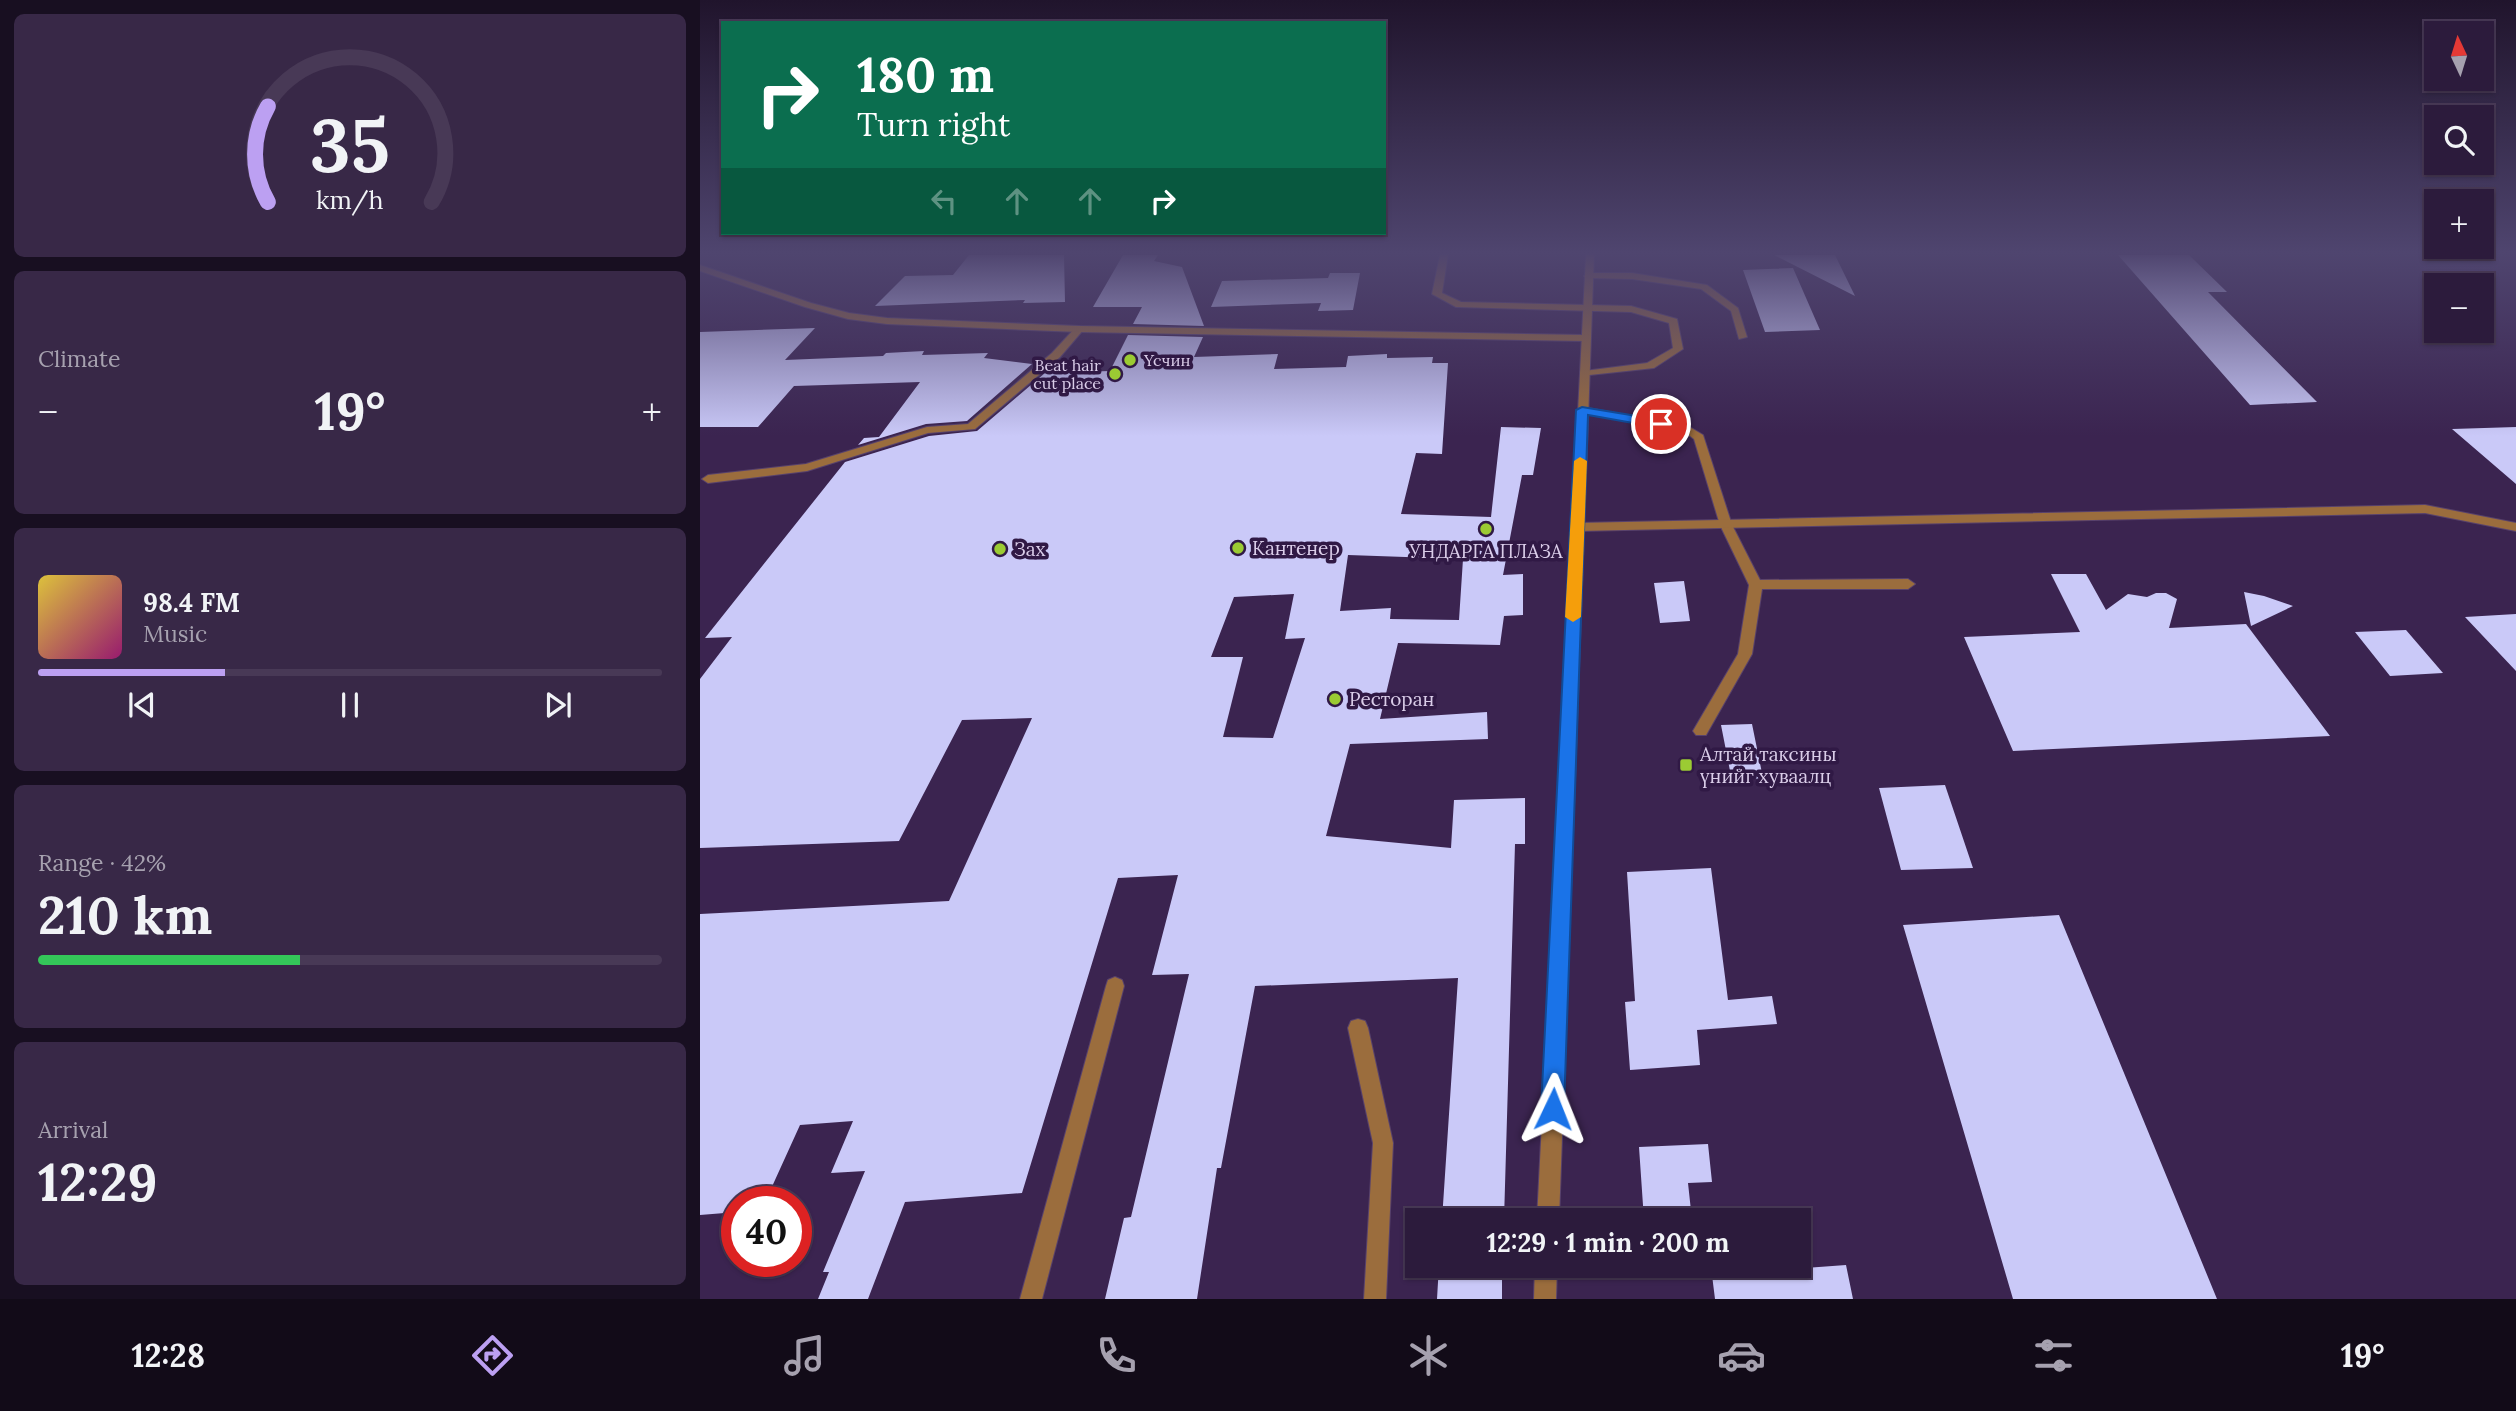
<!DOCTYPE html>
<meta charset="utf-8">
<style>
:root{--surface:#2c1b3c;--page:#382847;--text:#f1f3f6;--muted:#a6a1af;--line:#483956;--accent:#bca0f2}
body{margin:0;font-family:Lora,serif;background:var(--page);color:var(--text);height:100vh;display:flex;flex-direction:column;font-size:26px;white-space:nowrap}
*{box-sizing:border-box;margin:0}
p{font-size:23px;color:var(--muted)}
.icon{flex:none;width:38px;height:38px;fill:none;stroke:currentColor;stroke-width:2;stroke-linecap:round;stroke-linejoin:round}
.map{position:relative;flex:1;overflow:hidden}
.details{display:flex;flex-direction:column;gap:14px;padding:14px;background:#180f21;width:700px}
.details>*{flex:none}
.top-card{position:absolute;left:21px;top:21px;width:665px;height:214px;border-radius:0px;box-shadow:0 2px 5px #0004,0 0 0 2px var(--line);background:#0b6e4f;color:#fff;overflow:hidden}
.needle{width:46px;rotate:356deg}
.fabs{position:absolute;left:1724px;top:21px;display:grid;gap:14px}
.fabs a{display:grid;place-items:center;width:70px;height:70px;border-radius:0px;background:var(--surface);box-shadow:0 2px 5px #0004,0 0 0 2px var(--line);font-size:35px}
.speed{position:absolute;left:21px;top:1186px;display:flex;gap:14px;font-size:35px;font-weight:700;text-align:center}
.speed>*{display:grid;place-content:center;width:91px;height:91px;border-radius:50%;background:var(--surface);box-shadow:0 2px 5px #0004,0 0 0 2px var(--line);line-height:1}
.speed .limit{border:10px solid #d22;background:#fff;color:#111}
.pin{position:absolute;display:grid;place-items:center;width:60px;height:60px;color:#fff;margin:-30px;border:4px solid #fff;border-radius:50%;box-shadow:0 2px 7px #0007}
.me{position:absolute;width:77px;margin:-38px;rotate:2deg;stroke-linejoin:round;filter:drop-shadow(0 0 5px #0008)}
.turn{display:flex;align-items:center;gap:24px;height:147px;padding:0 21px;font-size:32px}
.turn .icon{width:91px;height:91px;stroke-width:2.5}
.turn b{display:block;font-size:49px;line-height:60px}
.lanes{display:flex;align-items:center;height:66px;padding:0 21px;background:#0003;justify-content:center;gap:35px;direction:ltr}
.lanes .off{opacity:.35}
.big{font-size:52px;font-weight:700;line-height:1.1}
.details .widget{flex:1;display:flex;flex-direction:column;justify-content:center;gap:10px;min-width:0;padding:0 24px;border-radius:10px;background:var(--page)}
.details .dial{align-items:center;gap:0}
.dial svg{height:182px;overflow:visible;fill:none;stroke:var(--line);stroke-width:7;stroke-linecap:round;text-anchor:middle}
.dial text{fill:var(--text);stroke:none}
.song{display:flex;align-items:center;gap:21px}
.cover{width:84px;height:84px;border-radius:10px;background:linear-gradient(135deg,hsl(50 70% 55%),hsl(320 70% 35%))}
.played{height:7px;border-radius:4px;background:linear-gradient(90deg,var(--accent) 30%,var(--line) 30%)}
.keys{display:flex;justify-content:space-around;direction:ltr}
.heat{display:flex;justify-content:space-between;align-items:center;font-size:38px;direction:ltr}
.charge{height:10px;border-radius:5px;background:linear-gradient(90deg,#34c759 42%,var(--line) 0)}
.trip{position:absolute;left:705px;top:1208px;width:406px;height:70px;border-radius:0px;background:var(--surface);box-shadow:0 2px 5px #0004,0 0 0 2px var(--line);font-weight:700;line-height:70px;text-align:center}
.tab-bar{display:flex;height:112px;justify-content:space-around;align-items:center;background:#120b18;color:var(--muted)}
.tab-bar .icon{width:49px;height:49px}
.tab-bar .selected{color:var(--accent)}
.tab-bar b{font-size:32px;color:var(--text)}
main{display:flex;flex:1;min-height:0}
.map>svg:first-child{display:block}
.building{fill:#cac9f8;fill-rule:evenodd}
.lines{fill:none;stroke-linecap:round;stroke-linejoin:round}
.service-casing{stroke:#58426c;stroke-width:2}
.minor-casing{stroke:#58426c;stroke-width:2}
.tertiary-casing{stroke:#58426c;stroke-width:2}
.service{fill:#9b6d3d;fill-rule:evenodd}
.minor{fill:#9b6d3d;fill-rule:evenodd}
.tertiary{fill:#9b6d3d;fill-rule:evenodd}
.route{fill:#1a73e8;stroke:#114b97;stroke-width:2}
.slow{fill:#f59e0b}
.poi-dot{fill:#9bcb33;stroke:#301945;stroke-width:2.5}
.labels{text-anchor:middle;dominant-baseline:central;stroke-width:7;stroke-linejoin:round;paint-order:stroke}
.far-poi-label{font-size:16px;fill:#dacde9;stroke:#301945;text-anchor:start}
.poi-label{font-size:19px;fill:#dacde9;stroke:#301945;text-anchor:start}
</style>
<main>
<section class="details">
<div class="widget dial"><svg viewBox="0 0 100 80">
<path d="M14 69A42 42 0 1 1 86 69"/>
<path d="M14 69A42 42 0 0 1 14 27" stroke="#bca0f2"/>
<text x="50" y="56" font-size="32" font-weight="700">35</text>
<text x="50" y="72" font-size="11">km/h</text>
</svg></div>
<div class="widget"><p>Climate</p>
<div class="heat"><a>−</a><b class="big">19°</b><a>+</a></div>
</div>
<div class="widget">
<div class="song"><i class="cover"></i><div><b>98.4 FM</b><p>Music</p></div></div>
<div class="played"></div>
<div class="keys"><svg class="icon" aria-label="previous" viewBox="0 0 24 24"><path d="M18 5L8 12l10 7zM5 5v14"/></svg><svg class="icon" aria-label="pause" viewBox="0 0 24 24"><path d="M8 5v14M16 5v14"/></svg><svg class="icon" aria-label="next" viewBox="0 0 24 24"><path d="M6 5l10 7-10 7zM19 5v14"/></svg></div>
</div>
<div class="widget"><p>Range · 42%</p><b class="big">210 km</b><div class="charge"></div></div>
<div class="widget"><p>Arrival</p><b class="big">12:29</b></div>
</section>
<div class="map">
<svg width="1816" height="1299" viewBox="0 0 1816 1299">
<rect width="100%" height="100%" fill="#3b2450"/>
<!-- building -->
<path class="building" d="M269,255h95l1,47 -42,1 2,-3 -150,6 30,-30 48,-1z
M423,255h35l-4,6 28,6 22,59 -71,-2 9,-17h-49z
M1074,255h61l20,41z
M1418,255h71l38,37h-19l109,110 -67,3z
M1093,268l27,62 -55,2 -22,-62z
M630,273h30l-7,37 -35,1 3,-8 -110,4 11,-26 106,-3z
M115,328l-30,32 98,-4 3,-3 38,-2 -2,4 66,-2 -4,5 48,6 -65,57 -41,3 -68,21 6,-7 15,-1 41,-55 -126,4 -36,41h-58v-95z
M428,335l75,2 -9,20 84,-3 -4,15 72,-2 2,-11 39,-2v4l46,-1 -1,6h16l-6,91 -26,-1 -15,61 90,3 10,-90 40,1 -8,47h-11l-19,100 20,-1v41l-19,1 -4,29 -102,-2 -18,76 107,-7 1,27 -138,5 -24,92 125,12 3,-48 71,-2v46h-10l-11,376h-62l16,-242 -203,8 -34,182h-4l-20,131h-92l19,-81 7,-1 58,-243 -37,1 26,-100 -60,3 -96,315 -117,9 -37,97h-50l11,-27h-6l42,-101 -34,2 22,-52 -53,4 -35,77h-28v10l-37,3v-301l249,-13 83,-183 -70,2 -63,121 -199,7v-169l32,-42 -27,1 140,-176 84,-26 48,-5 68,-58 65,-2zM648,555l115,4 -4,61 -69,-1 1,-11 -51,3zM594,594l-9,45 20,-1 -32,100 -50,-1 20,-80h-32l23,-60z
M1816,427v57l-64,-55z
M1351,574h35l20,36 22,-16 19,3 9,-4h10l11,6 -8,29 77,-4 84,112 -317,15 -49,-114 116,-5z
M984,581l6,40 -30,2 -6,-40z
M1544,592l20,4 29,10 -42,20z
M1816,614v57l-51,-54z
M1706,630l37,43 -53,3 -35,-44z
M1052,724l11,54 -31,3 -11,-56z
M1245,785l28,83 -72,2 -22,-82z
M1011,868l17,132 44,-4 5,28 -80,6 3,35 -70,5 -5,-68 10,-1 -8,-129z
M1359,915l158,384h-204l-110,-374z
M1008,1144l4,38 -24,1 4,37h-48l-5,-73z
M739,1265h63v34h-65z
M1146,1265l7,34h-138l-3,-24z"/>
<g class="lines">
<defs>
<path id="service" d="M740,255h8l-6,38 19,9 170,4 46,13 6,30 -29,19 -74,8v-4l4,-1 63,-8 26,-15 -4,-25 -38,-11 -175,-5 -24,-13z
M889,273h43l75,12 31,23 9,29 -8,2 -8,-28 -30,-22 -69,-10 -46,-1 -2,-2z
M379,326l5,3 -24,28 -85,72 -47,4 -121,38 -99,12 -6,-4 6,-4 98,-11 121,-37 41,-3 84,-71 24,-26z
M882,407l106,19 15,9 29,90 28,55 148,-1 7,5 -7,5h-146l-10,65 -46,81h-10l-3,-4 45,-77 11,-69 -29,-60 -26,-86 -9,-7 -107,-20 -1,-2z
M415,977l7,3 2,6 -82,313h-22l86,-313 2,-6z
M658,1019l7,2 3,7 25,115 -7,156h-22l9,-156 -25,-115 3,-7z"/>
<path id="minor" d="M0,265l111,38 38,10 38,5 192,8 507,9 5,3 -5,3 -507,-9 -192,-8 -39,-5 -43,-12 -105,-36z
M1725,505l91,18v8l-91,-18 -848,18 -6,-4 6,-4z"/>
<path id="tertiary" d="M886,255h8l-35,965h-22z
M835,1265h22l-1,34h-22z"/>
</defs>
<!-- service casing -->
<use href="#service" class="service-casing"/>
<!-- minor casing -->
<use href="#minor" class="minor-casing"/>
<!-- tertiary casing -->
<use href="#tertiary" class="tertiary-casing"/>
<!-- service -->
<use href="#service" class="service"/>
<!-- minor -->
<use href="#minor" class="minor"/>
<!-- tertiary -->
<use href="#tertiary" class="tertiary"/>
</g>
<!-- sky -->
<linearGradient id="sky" x2="0" y2="1"><stop stop-color="#20142c"/><stop offset="0.58" stop-color="#4f456f"/><stop offset="1" stop-color="#4f456f" stop-opacity="0"/></linearGradient>
<rect width="1816" height="436" fill="url(#sky)"/>
<!-- route -->
<path class="route" d="M882,407l79,13 7,4 -7,4 -73,-13 -24,694 -3,8 -8,3 -8,-3 -4,-8 35,-699z"/>
<!-- slow -->
<path class="slow" d="M880,457l7,4 -6,156 -8,5 -8,-5 9,-156z"/>
<!-- markers -->
<g class="poi-dot">
<circle cx="430" cy="360" r="7"/>
<circle cx="415" cy="374" r="7"/>
<circle cx="786" cy="529" r="7"/>
<circle cx="538" cy="548" r="7"/>
<circle cx="300" cy="549" r="7"/>
<circle cx="635" cy="699" r="7"/>
<rect x="979" y="758" width="14" height="14" rx="3.5"/>
</g>
<g class="labels">
<!-- far-poi labels -->
<g class="far-poi-label">
<text x="444" y="360">Үсчин</text>
<text x="401" y="365" text-anchor="end">Beat hair<tspan x="401" dy="18">cut place</tspan></text>
</g>
<!-- poi labels -->
<g class="poi-label">
<text x="552" y="548">Кантенер</text>
<text x="314" y="549">Зах</text>
<text x="786" y="551" text-anchor="middle">УНДАРГА ПЛАЗА</text>
<text x="649" y="699">Ресторан</text>
<text x="1000" y="754">Алтай таксины<tspan x="1000" dy="22">үнийг хуваалц</tspan></text>
</g>
</g>
</svg>
<div class="fabs">
<a><svg class="needle" viewBox="-14 -14 28 28"><path d="M0-13l5 13h-10z" fill="#e53935"/><path d="M0 13l5-13h-10z" fill="#a6a1af"/></svg></a>
<a><svg class="icon" aria-label="search" viewBox="0 0 24 24"><circle cx="10" cy="10" r="6"/><path d="M15 15l6 6"/></svg></a>
<a>+</a>
<a>−</a>
</div>
<div class="speed"><div class="limit">40</div></div>
<div class="pin" style="left:961px;top:424px;background:#d93025"><svg class="icon" aria-label="arrive" viewBox="0 0 24 24"><path d="M6 21V4h12l-3 4 3 4H6"/></svg></div>
<svg class="me" style="left:853px;top:1109px" viewBox="-20 -20 40 40"><path d="M0-17L14 15 0 8-14 15z" fill="#1a73e8" stroke="#fff" stroke-width="4"/></svg>
<div class="trip">12:29 · 1 min · 200 m</div>
<div class="top-card">
<div class="turn"><svg class="icon" aria-label="right" viewBox="0 0 24 24"><path d="M7 20v-9h11M14 6l5 5-5 5"/></svg><div><b>180 m</b>Turn right</div></div>
<div class="lanes"><svg class="icon off" aria-label="left" viewBox="0 0 24 24"><path d="M17 20v-9H6M10 6l-5 5 5 5"/></svg><svg class="icon off" aria-label="ahead" viewBox="0 0 24 24"><path d="M12 20V5M6 11l6-6 6 6"/></svg><svg class="icon off" aria-label="ahead" viewBox="0 0 24 24"><path d="M12 20V5M6 11l6-6 6 6"/></svg><svg class="icon" aria-label="right" viewBox="0 0 24 24"><path d="M7 20v-9h11M14 6l5 5-5 5"/></svg></div>
</div>
</div>
</main>
<nav class="tab-bar">
<b>12:28</b>
<svg class="icon selected" aria-label="directions" viewBox="0 0 24 24"><path d="M12 3l9 9-9 9-9-9zM9 14v-3h6M13 9l2 2-2 2"/></svg>
<svg class="icon" aria-label="music" viewBox="0 0 24 24"><path d="M9 18V5l10-2v13"/><circle cx="6" cy="18" r="3"/><circle cx="16" cy="16" r="3"/></svg>
<svg class="icon" aria-label="phone" viewBox="0 0 24 24"><path d="M5 4h4l2 5-3 2q2 4 5 5l2-3 5 2v4C11 20 4 13 5 4z"/></svg>
<svg class="icon" aria-label="climate" viewBox="0 0 24 24"><path d="M12 3v18M4 7l16 10M4 17L20 7"/></svg>
<svg class="icon" aria-label="car" viewBox="0 0 24 24"><path d="M5 17H2v-5l4-1 3-4h7l3 4 3 1v5h-3M9 17h6M6 11h13"/><circle cx="7" cy="17" r="2"/><circle cx="17" cy="17" r="2"/></svg>
<svg class="icon" aria-label="filters" viewBox="0 0 24 24"><path d="M4 7h16M4 17h16"/><circle cx="9" cy="7" r="2"/><circle cx="15" cy="17" r="2"/></svg>
<b>19°</b>
</nav>
